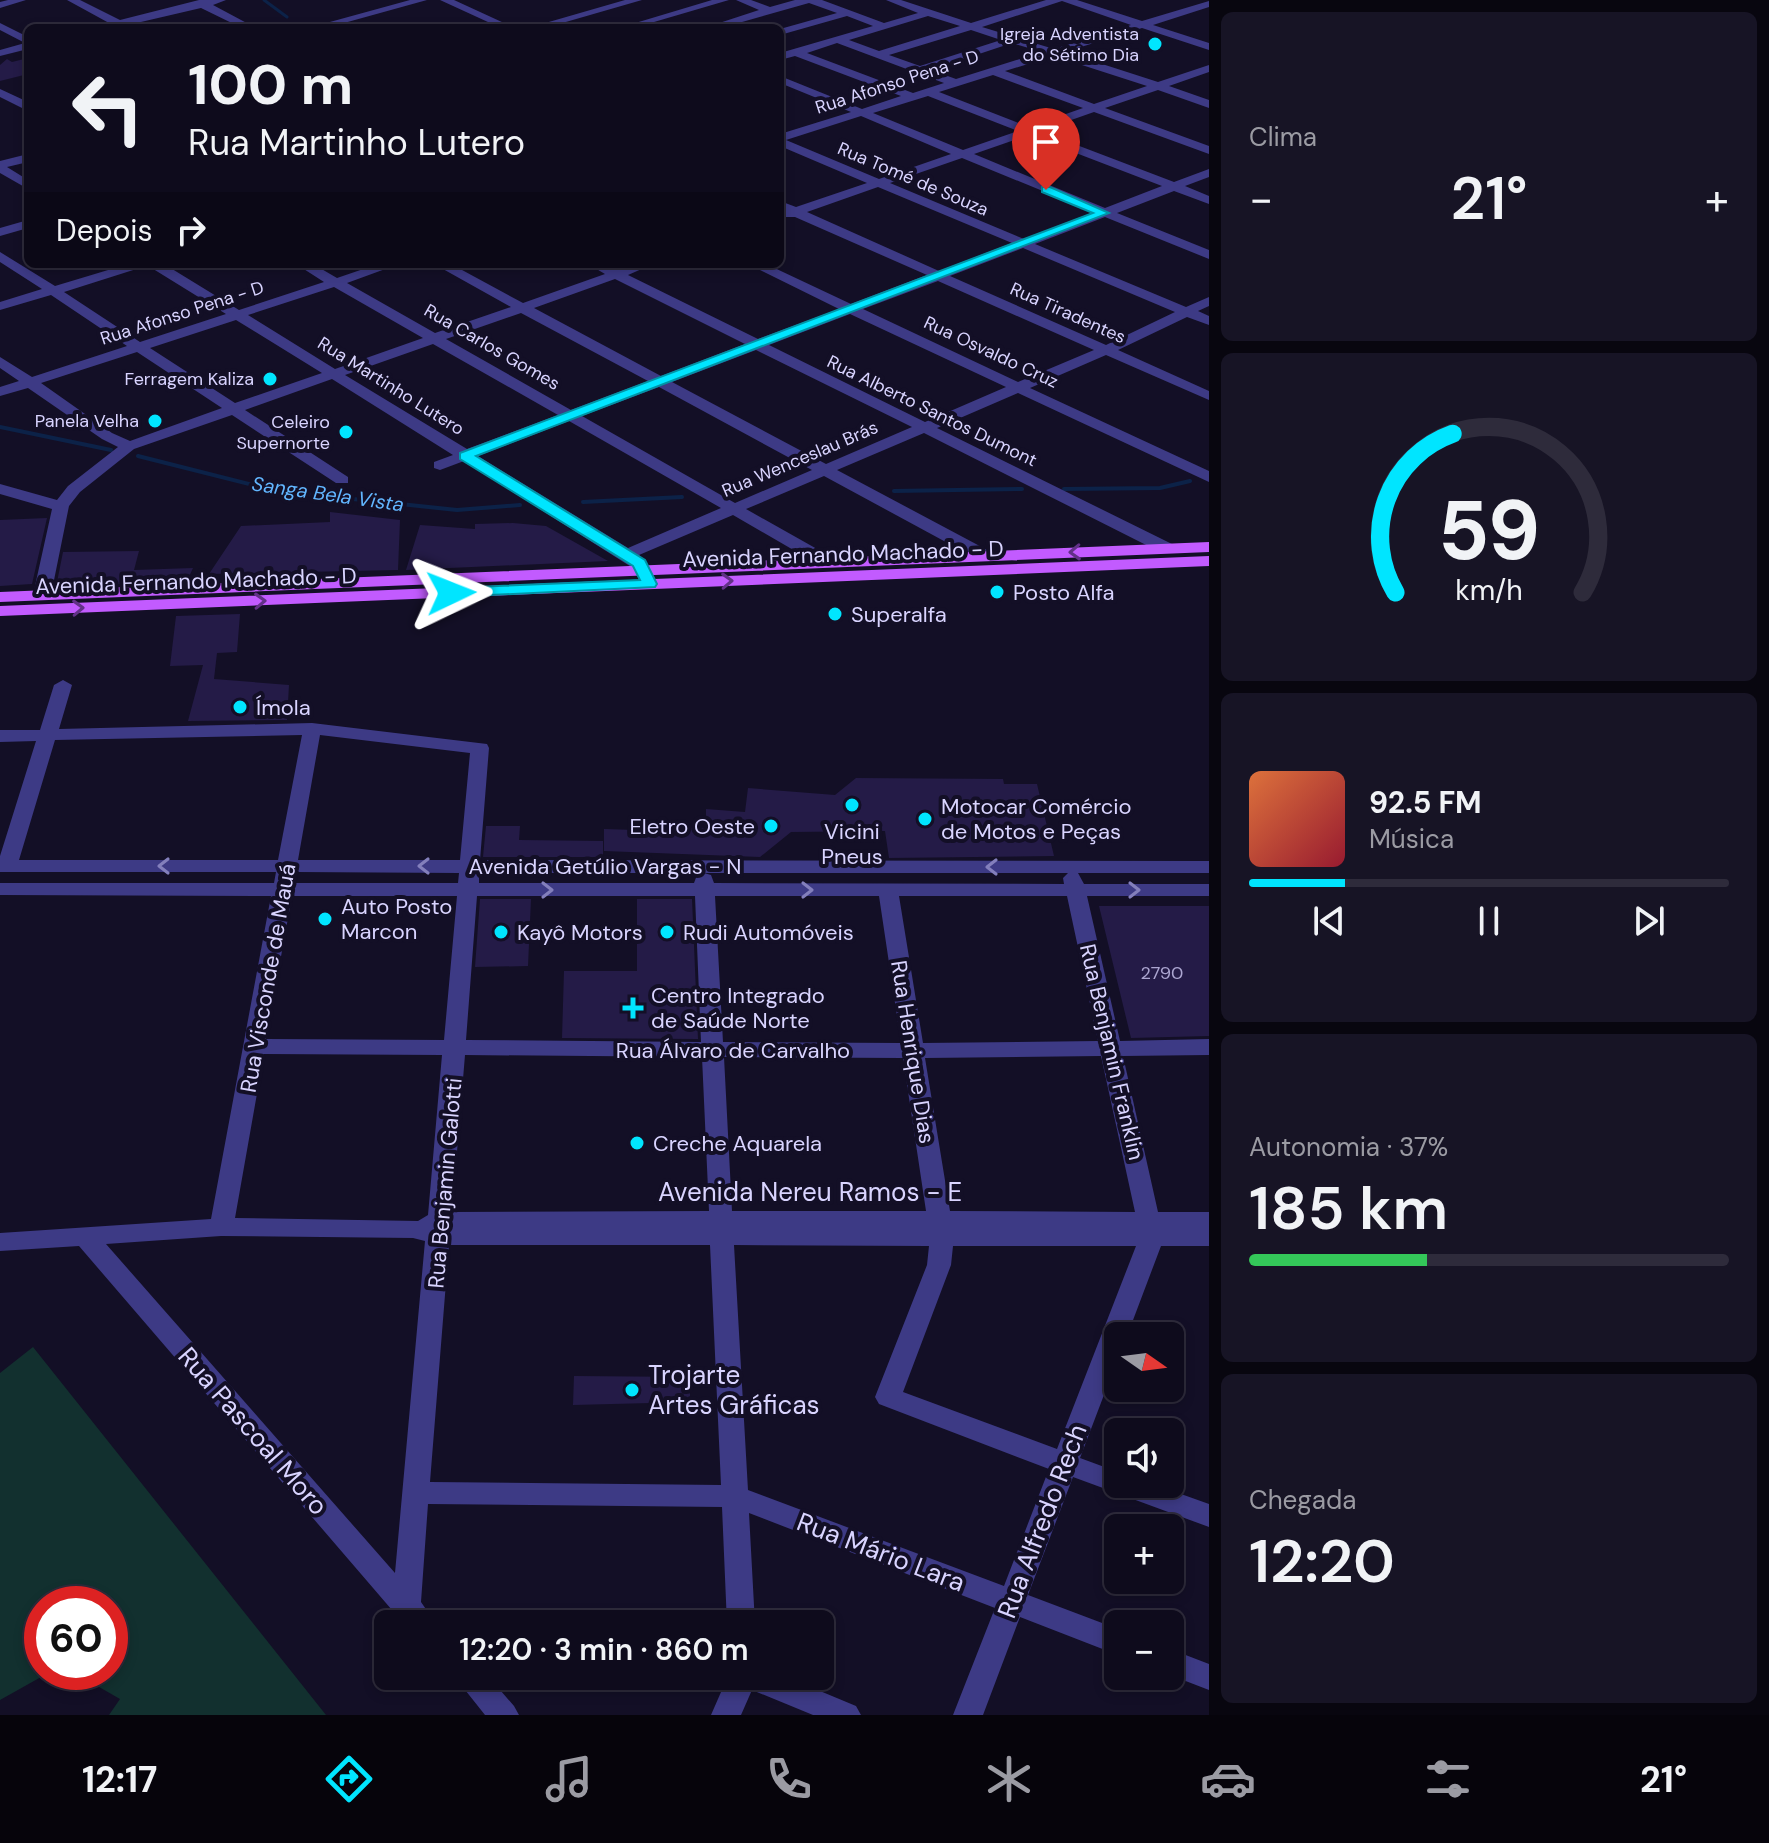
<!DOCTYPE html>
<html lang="pt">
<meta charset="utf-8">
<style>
:root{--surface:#0e0b1c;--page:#171425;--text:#f1f3f6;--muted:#9b9ba3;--line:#2e2b3b;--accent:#00e5ff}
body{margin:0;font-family:"DM Sans",sans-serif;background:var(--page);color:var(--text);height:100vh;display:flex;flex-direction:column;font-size:30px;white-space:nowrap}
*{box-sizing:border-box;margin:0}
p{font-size:26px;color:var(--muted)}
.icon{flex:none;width:44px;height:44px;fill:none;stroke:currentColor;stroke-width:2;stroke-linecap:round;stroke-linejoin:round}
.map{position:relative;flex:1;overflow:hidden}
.side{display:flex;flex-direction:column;gap:12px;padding:12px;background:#08060f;width:560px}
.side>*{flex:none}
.banner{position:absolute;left:24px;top:24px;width:760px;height:244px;border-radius:12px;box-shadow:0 4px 12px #0003,0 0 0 2px var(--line);background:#0e0b1c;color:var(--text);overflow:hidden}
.needle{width:52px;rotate:104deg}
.tools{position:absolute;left:1104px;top:1322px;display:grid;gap:16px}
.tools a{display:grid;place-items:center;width:80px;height:80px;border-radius:12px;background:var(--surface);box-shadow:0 4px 12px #0003,0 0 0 2px var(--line);font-size:40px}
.speed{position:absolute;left:24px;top:1586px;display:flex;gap:16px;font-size:40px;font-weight:700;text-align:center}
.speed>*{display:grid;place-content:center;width:104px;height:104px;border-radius:50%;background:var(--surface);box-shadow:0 4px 12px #0003,0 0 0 2px var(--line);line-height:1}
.speed .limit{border:12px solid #d22;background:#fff;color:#111}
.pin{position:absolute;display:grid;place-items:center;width:68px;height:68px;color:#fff;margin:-82px -34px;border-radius:50% 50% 50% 0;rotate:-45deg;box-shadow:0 0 8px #0007}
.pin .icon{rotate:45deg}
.me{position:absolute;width:88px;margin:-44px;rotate:88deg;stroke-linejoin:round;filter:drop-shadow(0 0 6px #0008)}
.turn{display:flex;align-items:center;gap:28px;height:168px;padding:0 32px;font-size:36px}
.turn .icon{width:104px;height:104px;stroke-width:2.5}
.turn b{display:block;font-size:56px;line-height:68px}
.then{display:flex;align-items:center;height:76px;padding:0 32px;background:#0003;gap:16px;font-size:30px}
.big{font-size:60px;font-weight:600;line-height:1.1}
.side .tile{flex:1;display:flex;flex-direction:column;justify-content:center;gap:12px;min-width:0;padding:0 28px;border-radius:12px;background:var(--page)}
.side .dial{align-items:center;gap:0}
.dial svg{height:208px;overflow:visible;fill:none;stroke:var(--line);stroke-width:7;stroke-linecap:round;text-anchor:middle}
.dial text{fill:var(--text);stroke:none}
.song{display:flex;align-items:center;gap:24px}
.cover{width:96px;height:96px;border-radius:12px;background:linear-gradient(135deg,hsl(20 70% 55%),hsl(350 70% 35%))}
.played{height:8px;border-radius:4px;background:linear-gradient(90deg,var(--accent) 20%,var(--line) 20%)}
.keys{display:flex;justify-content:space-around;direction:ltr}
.heat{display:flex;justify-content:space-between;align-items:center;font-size:44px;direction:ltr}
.charge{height:12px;border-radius:6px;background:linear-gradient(90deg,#34c759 37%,var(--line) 0)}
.trip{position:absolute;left:374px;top:1610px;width:460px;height:80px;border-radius:12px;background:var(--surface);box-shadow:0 4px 12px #0003,0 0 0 2px var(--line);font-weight:600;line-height:80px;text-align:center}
.tab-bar{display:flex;height:128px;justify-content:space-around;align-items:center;background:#06040b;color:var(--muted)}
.tab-bar .icon{width:56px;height:56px}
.tab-bar .on{color:var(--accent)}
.tab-bar b{font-size:36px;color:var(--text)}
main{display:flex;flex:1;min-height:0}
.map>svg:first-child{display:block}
.green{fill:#12302f}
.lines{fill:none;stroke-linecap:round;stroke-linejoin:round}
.stream-far1{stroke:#0c2248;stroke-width:3}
.stream{stroke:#0c2248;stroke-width:4}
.building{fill:#241b47}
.minor{fill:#3d3a85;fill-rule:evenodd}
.major{fill:#c25bff;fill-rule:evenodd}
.oneway{stroke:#623188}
.oneway2{stroke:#837fbc}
.route{fill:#00e5ff;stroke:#0095a6;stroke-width:2}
.poi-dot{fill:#00e5ff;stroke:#130f26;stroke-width:3}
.labels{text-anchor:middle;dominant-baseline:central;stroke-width:8;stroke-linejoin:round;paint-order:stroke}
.far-poi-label{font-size:18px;fill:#d9d4ff;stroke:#130f26;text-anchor:end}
.far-street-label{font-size:18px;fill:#d9d4ff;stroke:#130f26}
.number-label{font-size:18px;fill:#aca6d1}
.far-water-label{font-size:20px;font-style:italic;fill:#62b6ff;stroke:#130f26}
.street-label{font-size:22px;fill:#d9d4ff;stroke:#130f26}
.poi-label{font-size:22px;fill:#d9d4ff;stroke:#130f26;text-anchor:start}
.near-street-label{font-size:26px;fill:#d9d4ff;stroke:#130f26}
.near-poi-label{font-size:26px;fill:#d9d4ff;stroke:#130f26;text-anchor:start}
</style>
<main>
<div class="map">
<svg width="1209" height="1715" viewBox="0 0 1209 1715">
<rect width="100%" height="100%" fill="#130f26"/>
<!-- green -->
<path class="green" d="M33,1347l293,368h-217l11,-16 -47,-27h37v-68h-68v68h8l-50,28v-327z"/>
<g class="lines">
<!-- stream-far1 -->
<path class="stream-far1" d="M264,0l23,17"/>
<!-- stream -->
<path class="stream" d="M0,427l111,23
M138,456l139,35 180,19 63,-5
M1064,489l96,-1 30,-7
M894,491l128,-2
M583,502l99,-5"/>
</g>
<!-- building -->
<path class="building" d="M28,58v16l-28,7v-16l7,-6 5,3z
M330,512l70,8 -2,50 -189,4 32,-48 89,-4z
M47,518l-15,66 -32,2v-66z
M513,523l33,3 62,35 -202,9 14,-45 55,4v-5z
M139,551l-5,19 59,-2 -6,13 -131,6 7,-35z
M240,614l-3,38 -20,1 -3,26 75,6 -2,35 -99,1 15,-56 -33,1 6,-50z
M856,778l147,1 1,5h33l17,72 -165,2 -4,-27 -94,1 -31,25 -156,-6v-22l31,1 1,-4 70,2v-19l39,3 3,-24 87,7z
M486,826h34l-1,14 84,1v16h-120z
M480,899h51l-3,67 -53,1z
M637,899h55l6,140 -136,-1 2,-67h73z
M1099,906h110v130l-78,2z
M574,1376l116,1v25l-117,3z"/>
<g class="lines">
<!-- minor -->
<path class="minor" d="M8,0h18l-26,8v-6z
M67,0h13l40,20 79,-20h27l-13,5 43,23h-14l-41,-20 -73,17 -1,3h-31l13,-5z
M410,0h17l-101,28h-18z
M440,0h14l61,28h-14z
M625,0h17l-97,28h-17z
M712,0h17l-92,27 -5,-3z
M736,0h15l19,7 25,-7h27l62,23 34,-10 -32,-13h15l70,23 75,-23h31l65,21 67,-20v6l-56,18 56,18v7l-67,-22 -77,24 93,30 51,-17v7l-40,14 40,14v8l-51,-18 -53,18 104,38v8l-115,-42 -54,19 134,51 35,-13v8l-24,9 24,10v8l-35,-13 -57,22 92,37v9l-104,-42 -70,27 151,63 23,-10v9l-11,5 11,5v9l-22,-8 -69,33 91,41v9l-103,-45 -76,33 179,83v11l-191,-89 -81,35 235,116v8h-12l-236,-119 -87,37 154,82v8h-12l-155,-84 -78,33 87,49v8h-12l-88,-51 -94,40 13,15 -8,5 -180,-114 -24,9 -6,-2v-6l19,-7 -121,-76 -87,31 103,67v6h-12l-104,-68 -98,34 -54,43 -11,14 -18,89 -9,5 -6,-1 -3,-4 19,-86 -52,-15v-10l57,16 11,-14 50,-39 -16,-8 -74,-51 -28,8v-9l19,-6 -19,-13v-11l32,20 95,-31 -76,-51 -51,15v-8l42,-13 -42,-27v-10l55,34 73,-22h36l75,46 85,-28 -28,-18h17l24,14 41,-14h21l-52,19 88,50 76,-26 -77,-43h17l72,39 82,-29 -17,-10h18l11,6 16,-6h20l-25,11 130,64 81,-30 -91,-45h18l85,40 76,-29 -132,-58h-10v-5l-5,-2v-9l16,6 71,-24 -87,-37v-12l71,-22 -71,-29v-7l82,33 39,-13 -106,-40 -15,4v-7l93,-27 -26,-10 -67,19v-6l57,-16 -28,-10 -88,25h-17l55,-18zM1062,1l69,24 -77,24 -72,-22zM928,16l32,10 -81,25 -30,-11zM971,30l30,10 -81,26 -31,-11zM837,43l107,40 -31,10 -106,-40zM1012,43l30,9 -86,27 -25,-9zM1054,56l93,30 -53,18 -89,-33zM993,75l90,33 -54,19 -90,-35zM928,96l90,35 -55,19 -90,-37zM861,116l90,38 -72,25 -93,-39zM1029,135l133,51 -57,22 -131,-54zM962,158l132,54 -70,27 -134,-56zM878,187l134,56 -73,28 -132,-59zM1023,248l152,64 -69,33 -156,-69zM149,265l1,2 76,47 -86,28 -76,-50zM615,279l130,65 -84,32 -127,-68zM938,281l156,69 -76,32 -155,-73zM334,287l89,51 -88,31 -87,-54zM521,313l127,68 -77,29 -125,-71zM850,314l156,73 -81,35 -156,-77zM236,320l86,53 -87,30 -85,-55zM433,344l125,71 -91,34 -122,-74zM756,350l156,77 -86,37 -154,-82zM137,352l85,56 -92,33 -18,-8 -71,-50zM659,387l153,83 -77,33 -153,-87zM569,421l152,87 -93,40 -150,-92z
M0,23l28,14v12l-28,7v-6l25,-7 -25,-13z
M0,89l28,13v9l-28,-14z
M28,154v8l-21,5 21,13v9l-28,-16v-12z
M28,220v8l-28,8v-8z
M63,680l9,5 -13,44 253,-6 175,21 2,4 -9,112 729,1v12h-131l6,11h125v12h-122l33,145 89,-2v16l-86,1 35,156h51v34h-48l-34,90h-9v22l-38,100 38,14v12h35l56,20v23l-136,-50 -45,118 90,34v26l-98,-38 -37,98h-30l42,-107 -246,-95 6,111h-28l-5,-117 -294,-3 -7,98 15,22h-32l-325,-378 -79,5v-18l211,-14 60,-323 -271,-1v-12h274l2,-11h-276v-16l36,-115 -36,1v-12h40l14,-45zM302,735l-24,125h-259l36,-120zM320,735l150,18 -10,107h-162zM296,872l163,1 -1,10h-164zM479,873h225l-7,2 -3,8h-215zM704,873h364l-5,5 1,6 -350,-1 -3,-8zM292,896h165l-13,144 -178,-1zM477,896h218l6,146 -235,-2zM715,896h164l22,147 -178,-1zM899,896h168l31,145 -175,2zM264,1054l178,1 -14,160 -10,6 -183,-3zM465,1055l237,2 7,154 -257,1zM1101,1056l34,156 -185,-1 -25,-153zM724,1057l179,1 23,153h-194zM221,1236l192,2 12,3 -30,332 -289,-329zM449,1245h261l11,240 -291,-3zM734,1245l195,1 -2,19 -52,132 4,7 170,65 -45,117 -256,-96zM953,1246h183l-79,203 -154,-57 48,-127z
M1170,1649l39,15v26l-39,-15z
M454,1676h34l26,30 5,9h-34z
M728,1676h56l72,30 5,9h-48l-61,-25 -11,25h-30z"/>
<!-- major -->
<path class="major" d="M1209,542v10l-1209,50v-10z
M1209,556v10l-1209,50v-10z"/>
</g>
<!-- one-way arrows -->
<defs><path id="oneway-chevron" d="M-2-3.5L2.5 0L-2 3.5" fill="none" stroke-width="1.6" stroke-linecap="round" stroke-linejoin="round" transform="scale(2)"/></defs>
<g class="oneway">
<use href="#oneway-chevron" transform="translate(1075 552) rotate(178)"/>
<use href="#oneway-chevron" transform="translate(727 581) rotate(-2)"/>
<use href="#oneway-chevron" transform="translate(260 601) rotate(-2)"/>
<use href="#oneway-chevron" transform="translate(78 608) rotate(-2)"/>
</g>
<g class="oneway2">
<use href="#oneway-chevron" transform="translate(164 866) rotate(-180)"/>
<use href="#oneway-chevron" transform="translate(424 866) rotate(-180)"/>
<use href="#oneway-chevron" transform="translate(992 867) rotate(-180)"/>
<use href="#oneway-chevron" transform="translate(547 890)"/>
<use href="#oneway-chevron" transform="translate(807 890)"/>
<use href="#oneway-chevron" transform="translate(1134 890)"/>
</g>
<!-- route -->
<path class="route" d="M1042,187h8l59,26 -633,243 169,104 12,24 -2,3 -204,10 -8,-4 8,-5 189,-8 -7,-14 -173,-107v-6l633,-240 -51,-21z"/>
<!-- markers -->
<g class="poi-dot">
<circle cx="1155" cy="44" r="8"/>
<circle cx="270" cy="379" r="8"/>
<circle cx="155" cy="421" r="8"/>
<circle cx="346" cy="432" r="8"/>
<circle cx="997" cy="592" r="8"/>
<circle cx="835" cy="614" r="8"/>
<circle cx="240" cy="707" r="8"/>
<circle cx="852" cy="805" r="8"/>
<circle cx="925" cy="819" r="8"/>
<circle cx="771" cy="826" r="8"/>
<circle cx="325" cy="919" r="8"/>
<circle cx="501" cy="932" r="8"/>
<circle cx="667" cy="932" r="8"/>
<path d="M629 996h8v8h8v8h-8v8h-8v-8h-8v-8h8z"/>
<circle cx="637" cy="1143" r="8"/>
<circle cx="632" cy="1390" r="8"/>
</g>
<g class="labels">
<!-- far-poi labels -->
<g class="far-poi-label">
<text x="1139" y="34">Igreja Adventista<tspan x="1139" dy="21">do Sétimo Dia</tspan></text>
<text x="254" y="379">Ferragem Kaliza</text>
<text x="139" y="421">Panela Velha</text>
<text x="330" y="422">Celeiro<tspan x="330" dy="21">Supernorte</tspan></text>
</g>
<!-- far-street labels -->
<g class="far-street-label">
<text transform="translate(897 82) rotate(-18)">Rua Afonso Pena - D</text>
<text transform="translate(913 179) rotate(23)">Rua Tomé de Souza</text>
<text transform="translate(182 313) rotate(-18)">Rua Afonso Pena - D</text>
<text transform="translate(1068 313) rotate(24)">Rua Tiradentes</text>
<text transform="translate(492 347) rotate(30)">Rua Carlos Gomes</text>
<text transform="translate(991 352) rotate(25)">Rua Osvaldo Cruz</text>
<text transform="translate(391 386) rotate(32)">Rua Martinho Lutero</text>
<text transform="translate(932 411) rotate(26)">Rua Alberto Santos Dumont</text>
<text transform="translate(800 459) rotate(-23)">Rua Wenceslau Brás</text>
</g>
<!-- number labels -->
<g class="number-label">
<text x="1162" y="973">2790</text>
</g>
<!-- far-water labels -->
<g class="far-water-label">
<text transform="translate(328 494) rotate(8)">Sanga Bela Vista</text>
</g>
<!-- street labels -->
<g class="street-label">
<text transform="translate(843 554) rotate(-2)">Avenida Fernando Machado - D</text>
<text transform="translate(196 581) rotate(-2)">Avenida Fernando Machado - D</text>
<text x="605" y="866">Avenida Getúlio Vargas - N</text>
<text transform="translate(268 978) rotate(-80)">Rua Visconde de Mauá</text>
<text x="733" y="1050">Rua Álvaro de Carvalho</text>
<text transform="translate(913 1052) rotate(81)">Rua Henrique Dias</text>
<text transform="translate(1112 1052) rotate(77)">Rua Benjamin Franklin</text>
<text transform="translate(445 1183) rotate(-85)">Rua Benjamin Galotti</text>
</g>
<!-- poi labels -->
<g class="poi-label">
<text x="1013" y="592">Posto Alfa</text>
<text x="851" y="614">Superalfa</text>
<text x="256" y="707">Ímola</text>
<text x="941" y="806">Motocar Comércio<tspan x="941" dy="25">de Motos e Peças</tspan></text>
<text x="755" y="826" text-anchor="end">Eletro Oeste</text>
<text x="852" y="831" text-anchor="middle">Vicini<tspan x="852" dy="25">Pneus</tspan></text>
<text x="341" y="906">Auto Posto<tspan x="341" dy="25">Marcon</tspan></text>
<text x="517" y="932">Kayô Motors</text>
<text x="683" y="932">Rudi Automóveis</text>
<text x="651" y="995">Centro Integrado<tspan x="651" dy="25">de Saúde Norte</tspan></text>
<text x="653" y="1143">Creche Aquarela</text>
</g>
<!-- near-street labels -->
<g class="near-street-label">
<text x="810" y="1192">Avenida Nereu Ramos - E</text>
<text transform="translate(253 1431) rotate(49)">Rua Pascoal Moro</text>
<text transform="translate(1042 1521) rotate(-69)">Rua Alfredo Rech</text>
<text transform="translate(881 1552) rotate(21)">Rua Mário Lara</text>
</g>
<!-- near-poi labels -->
<g class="near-poi-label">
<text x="648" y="1375">Trojarte<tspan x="648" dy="30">Artes Gráficas</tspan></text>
</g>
</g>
</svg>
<div class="tools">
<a><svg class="needle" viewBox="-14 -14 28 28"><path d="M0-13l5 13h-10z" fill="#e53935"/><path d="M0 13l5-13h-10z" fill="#9b9ba3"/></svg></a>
<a><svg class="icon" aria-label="sound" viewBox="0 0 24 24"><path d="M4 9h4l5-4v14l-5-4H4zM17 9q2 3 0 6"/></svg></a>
<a>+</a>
<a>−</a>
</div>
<div class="speed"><div class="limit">60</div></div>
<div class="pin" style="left:1046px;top:190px;background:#d93025"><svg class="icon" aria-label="arrive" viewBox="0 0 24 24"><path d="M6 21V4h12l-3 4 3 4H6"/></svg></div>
<svg class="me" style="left:451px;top:593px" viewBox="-20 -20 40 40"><path d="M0-17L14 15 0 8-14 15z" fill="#00e5ff" stroke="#fff" stroke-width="4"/></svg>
<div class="trip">12:20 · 3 min · 860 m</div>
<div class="banner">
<div class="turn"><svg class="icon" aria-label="left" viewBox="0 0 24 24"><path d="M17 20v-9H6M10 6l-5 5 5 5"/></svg><div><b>100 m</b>Rua Martinho Lutero</div></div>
<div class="then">Depois<svg class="icon" aria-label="right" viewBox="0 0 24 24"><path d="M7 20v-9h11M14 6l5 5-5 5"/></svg></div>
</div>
</div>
<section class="side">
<div class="tile"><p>Clima</p>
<div class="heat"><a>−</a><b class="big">21°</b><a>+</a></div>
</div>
<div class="tile dial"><svg viewBox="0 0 100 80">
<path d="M14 69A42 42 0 1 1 86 69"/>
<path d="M14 69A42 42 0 0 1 36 8" stroke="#00e5ff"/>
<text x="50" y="56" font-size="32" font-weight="700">59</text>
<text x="50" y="72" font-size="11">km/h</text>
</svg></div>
<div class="tile">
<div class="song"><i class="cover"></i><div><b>92.5 FM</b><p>Música</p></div></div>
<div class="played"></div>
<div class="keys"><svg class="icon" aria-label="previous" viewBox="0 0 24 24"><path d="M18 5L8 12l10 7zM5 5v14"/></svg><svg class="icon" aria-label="pause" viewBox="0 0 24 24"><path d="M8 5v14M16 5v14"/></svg><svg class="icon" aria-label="next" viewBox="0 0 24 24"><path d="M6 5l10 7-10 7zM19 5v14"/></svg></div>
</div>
<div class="tile"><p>Autonomia · 37%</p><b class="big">185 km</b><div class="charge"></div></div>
<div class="tile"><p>Chegada</p><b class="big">12:20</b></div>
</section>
</main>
<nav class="tab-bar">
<b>12:17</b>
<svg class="icon on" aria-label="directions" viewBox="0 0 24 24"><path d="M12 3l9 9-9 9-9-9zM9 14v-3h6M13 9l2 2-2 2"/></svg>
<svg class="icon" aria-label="music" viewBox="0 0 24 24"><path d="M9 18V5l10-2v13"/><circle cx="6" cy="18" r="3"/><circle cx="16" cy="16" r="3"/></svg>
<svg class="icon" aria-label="phone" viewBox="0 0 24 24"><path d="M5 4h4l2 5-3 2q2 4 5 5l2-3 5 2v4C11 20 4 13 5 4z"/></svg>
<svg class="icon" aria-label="climate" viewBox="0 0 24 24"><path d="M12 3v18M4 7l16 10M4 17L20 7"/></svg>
<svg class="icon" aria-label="car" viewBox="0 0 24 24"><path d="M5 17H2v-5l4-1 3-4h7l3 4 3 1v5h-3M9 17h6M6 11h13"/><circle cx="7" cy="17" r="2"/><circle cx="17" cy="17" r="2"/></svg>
<svg class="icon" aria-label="filters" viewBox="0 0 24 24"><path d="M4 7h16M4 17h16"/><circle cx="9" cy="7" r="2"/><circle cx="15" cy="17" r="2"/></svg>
<b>21°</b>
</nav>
